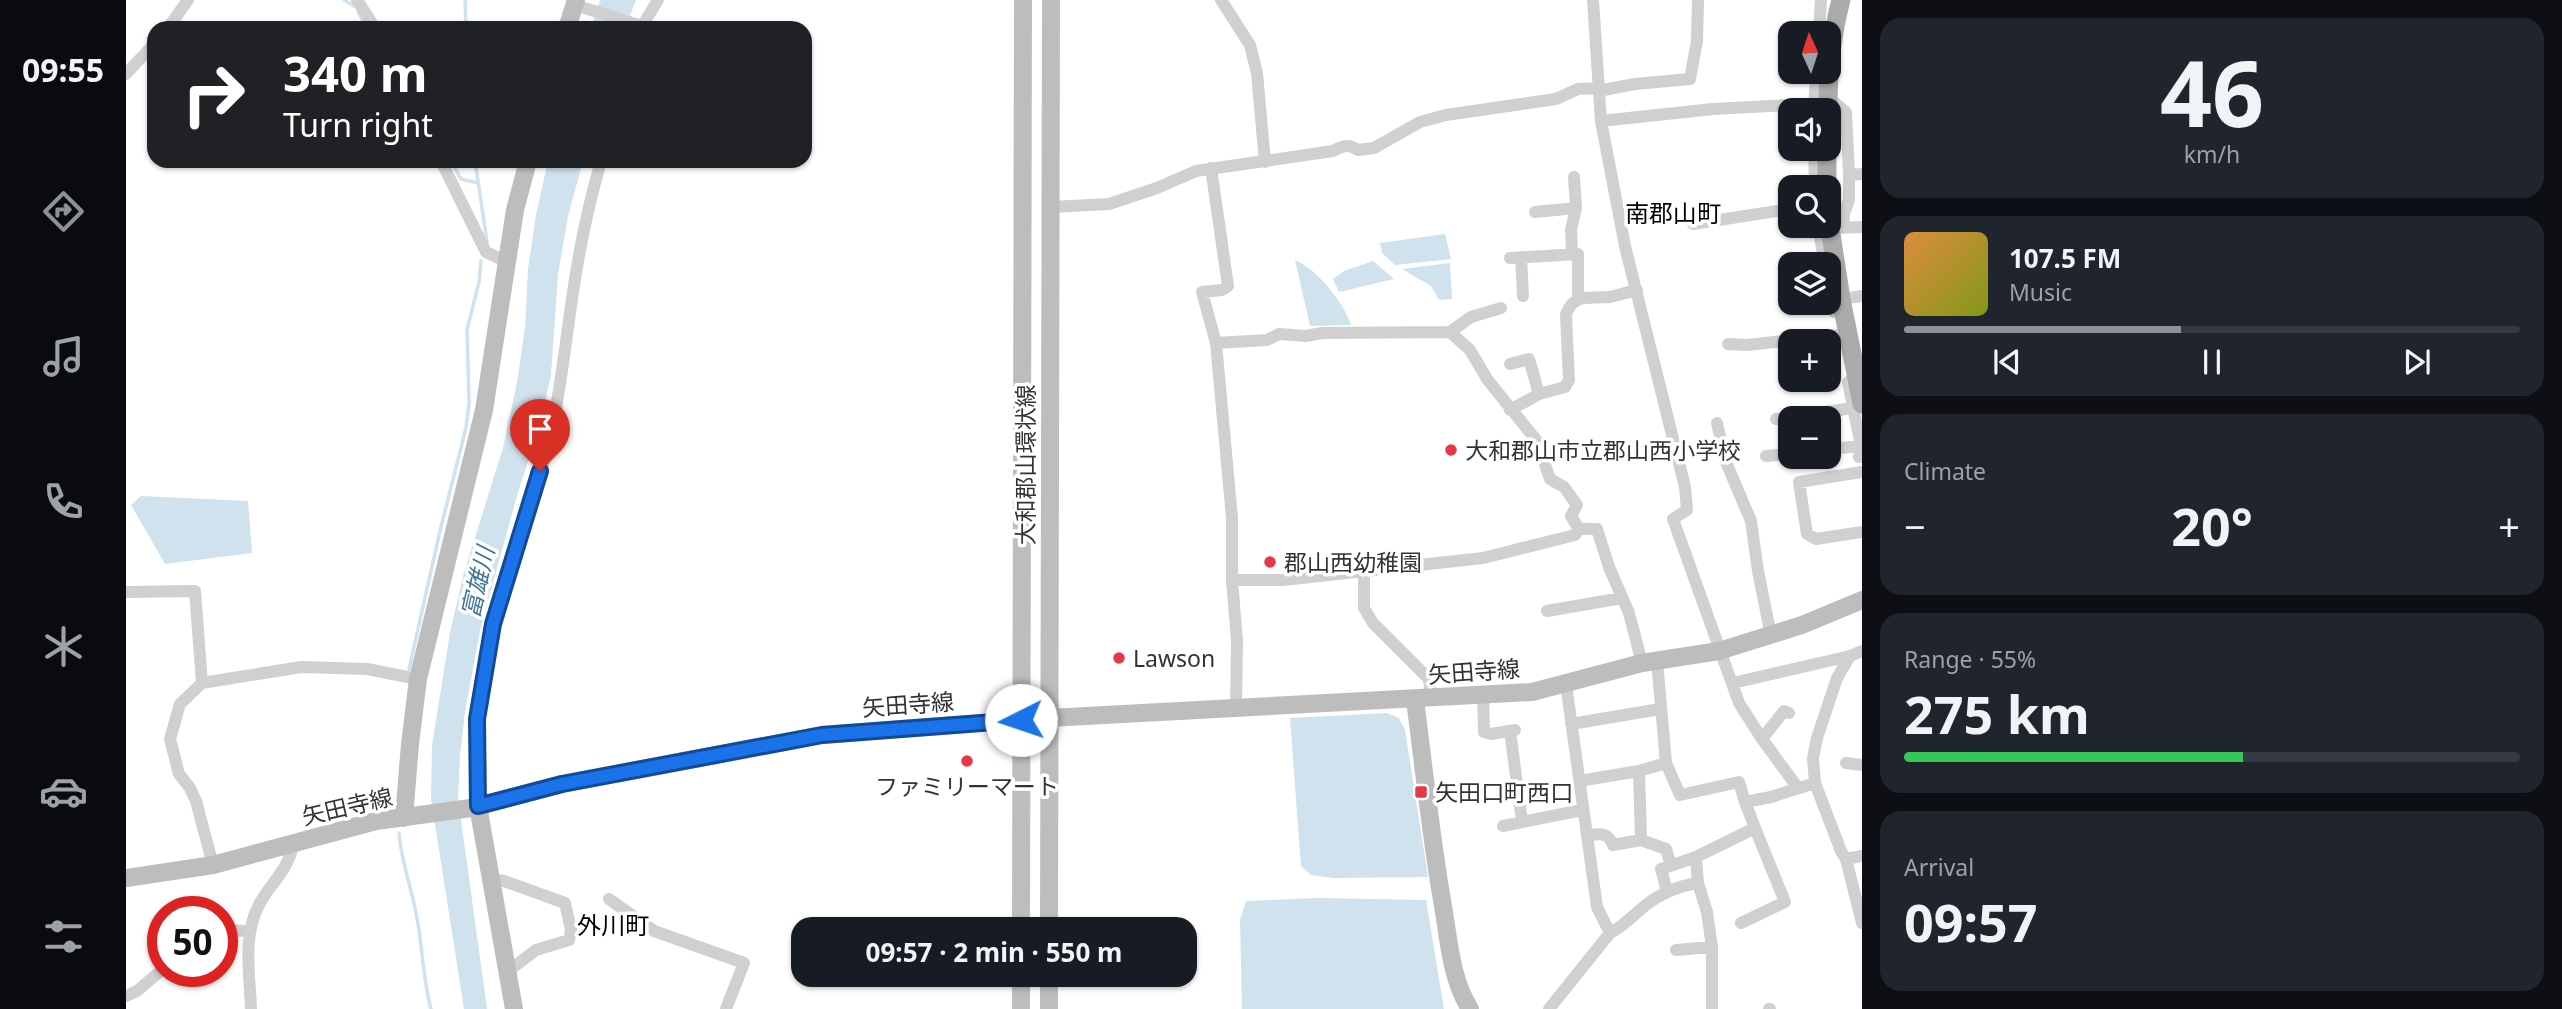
<!DOCTYPE html>
<meta charset="utf-8">
<style>
:root{--surface:#171b24;--page:#20242c;--text:#f1f3f6;--muted:#9ea1a6;--line:#363941;--accent:#8c9099}
body{margin:0;font-family:"Noto Sans","Noto Sans JP",sans-serif;background:var(--page);color:var(--text);height:100vh;display:flex;flex-direction:column;font-size:26px;white-space:nowrap}
*{box-sizing:border-box;margin:0}
p{font-size:23px;color:var(--muted)}
.icon{flex:none;width:38px;height:38px;fill:none;stroke:currentColor;stroke-width:2;stroke-linecap:round;stroke-linejoin:round}
.map{position:relative;flex:1;overflow:hidden}
.sheet{display:flex;flex-direction:column;gap:18px;padding:18px;background:#0d0f14;width:700px}
.sheet>*{flex:none}
.top-card{position:absolute;left:21px;top:21px;width:665px;height:147px;border-radius:21px;box-shadow:0 2px 5px #0004;background:#202124;color:#fff;overflow:hidden}
.needle{width:46px;rotate:357deg}
.tools{position:absolute;left:1652px;top:21px;display:grid;gap:14px}
.tools a{display:grid;place-items:center;width:63px;height:63px;border-radius:14px;background:var(--surface);box-shadow:0 2px 5px #0004;font-size:35px}
.speed{position:absolute;left:21px;top:896px;display:flex;gap:14px;font-size:35px;font-weight:700;text-align:center}
.speed>*{display:grid;place-content:center;width:91px;height:91px;border-radius:50%;background:var(--surface);box-shadow:0 2px 5px #0004;line-height:1}
.speed .limit{border:10px solid #d22;background:#fff;color:#111}
.pin{position:absolute;display:grid;place-items:center;width:60px;height:60px;color:#fff;margin:-72px -30px;border-radius:50% 50% 50% 0;rotate:-45deg;box-shadow:0 0 7px #0007}
.pin .icon{rotate:45deg}
.me{position:absolute;width:77px;margin:-38px;rotate:266deg;stroke-linejoin:round;filter:drop-shadow(0 0 5px #0008)}
.turn{display:flex;align-items:center;gap:24px;height:147px;padding:0 21px;font-size:32px}
.turn .icon{width:91px;height:91px;stroke-width:2.5}
.turn b{display:block;font-size:49px;line-height:60px}
.big{font-size:52px;font-weight:700;line-height:1.1}
.sheet .card{flex:1;display:flex;flex-direction:column;justify-content:center;gap:10px;min-width:0;padding:0 24px;border-radius:21px;background:var(--page)}
.sheet .dial{align-items:center;gap:0}
.dial b{font-size:91px;line-height:1}
.song{display:flex;align-items:center;gap:21px}
.cover{width:84px;height:84px;border-radius:10px;background:linear-gradient(135deg,hsl(30 70% 55%),hsl(70 70% 35%))}
.played{height:7px;border-radius:4px;background:linear-gradient(90deg,var(--accent) 45%,var(--line) 45%)}
.keys{display:flex;justify-content:space-around;direction:ltr}
.heat{display:flex;justify-content:space-between;align-items:center;font-size:38px;direction:ltr}
.charge{height:10px;border-radius:5px;background:linear-gradient(90deg,#34c759 55%,var(--line) 0)}
.trip{position:absolute;left:665px;top:917px;width:406px;height:70px;border-radius:21px;background:var(--surface);box-shadow:0 2px 5px #0004;font-weight:700;line-height:70px;text-align:center}
main{display:flex;flex:1;min-height:0}
.tab-bar{display:flex;flex-direction:column;width:126px;justify-content:space-around;align-items:center;background:#090b0e;color:var(--muted)}
.tab-bar .icon{width:49px;height:49px}
.tab-bar .current{color:var(--accent)}
.tab-bar b{font-size:32px;color:var(--text)}
.map>svg:first-child{display:block}
.water{fill:#cfe2ee}
.lines{fill:none;stroke-linecap:round;stroke-linejoin:round}
.stream{stroke:#cfe2ee;stroke-width:3.5}
.street{stroke:#d0d0d0;stroke-width:12}
.secondary{stroke:#bdbdbd;stroke-width:18}
.primary{stroke:#ababab;stroke-width:19}
.route-casing{stroke:#114b97;stroke-width:18}
.route{stroke:#1a73e8;stroke-width:12}
.poi-dot{fill:#e63946;stroke:#fff;stroke-width:2.5}
.labels{text-anchor:middle;dominant-baseline:central;stroke-width:7;stroke-linejoin:round;paint-order:stroke}
.poi-label{font-size:23px;fill:#333;stroke:#fff;text-anchor:start}
.street-label{font-size:23px;fill:#333;stroke:#fff}
.neighbourhood-label{font-size:24px;fill:#000;stroke:#fff}
.water-label{font-size:24px;font-style:italic;fill:#3f7597;stroke:#fff}
</style>
<main>
<nav class="tab-bar">
<b>09:55</b>
<svg class="icon current" aria-label="directions" viewBox="0 0 24 24"><path d="M12 3l9 9-9 9-9-9zM9 14v-3h6M13 9l2 2-2 2"/></svg>
<svg class="icon" aria-label="music" viewBox="0 0 24 24"><path d="M9 18V5l10-2v13"/><circle cx="6" cy="18" r="3"/><circle cx="16" cy="16" r="3"/></svg>
<svg class="icon" aria-label="phone" viewBox="0 0 24 24"><path d="M5 4h4l2 5-3 2q2 4 5 5l2-3 5 2v4C11 20 4 13 5 4z"/></svg>
<svg class="icon" aria-label="climate" viewBox="0 0 24 24"><path d="M12 3v18M4 7l16 10M4 17L20 7"/></svg>
<svg class="icon" aria-label="car" viewBox="0 0 24 24"><path d="M5 17H2v-5l4-1 3-4h7l3 4 3 1v5h-3M9 17h6M6 11h13"/><circle cx="7" cy="17" r="2"/><circle cx="17" cy="17" r="2"/></svg>
<svg class="icon" aria-label="filters" viewBox="0 0 24 24"><path d="M4 7h16M4 17h16"/><circle cx="9" cy="7" r="2"/><circle cx="15" cy="17" r="2"/></svg>
</nav>
<div class="map">
<svg width="1736" height="1009" viewBox="0 0 1736 1009">
<rect width="100%" height="100%" fill="#fff"/>
<!-- water -->
<path class="water" d="M474,0h36l-11,28h-34z
M422,161h35l-15,55 -10,58 -7,101 -11,48 -23,73 -36,130 -16,86 -5,43 -2,43 29,211h-23l-33,-210 1,-54 18,-112 13,-57 40,-128 14,-66 8,-54 3,-59 8,-54z
M1319,234l6,25 -56,6 -13,-12 -2,-10z
M1169,260c21,8 50,44 56,65l-41,1z
M1247,261l21,18 -55,13 -6,-13 11,-8z
M1324,263l2,36 -13,1 -8,-14 -29,-17z
M15,496l107,5 4,52 -87,11 -34,-59z
M1261,713l12,5 6,12 23,147 -95,1 -22,-3 -10,-9 -11,-148z
M1191,898l109,2 18,109h-202l-2,-89 6,-19z"/>
<g class="lines">
<!-- stream -->
<path class="stream" d="M218,0l10,6
M339,0l1,28
M232,12l9,16
M325,161l10,18 17,4
M349,161l12,81
M283,669l31,-138 26,-103 3,-25 -2,-73 12,-48 2,-21
M273,833c2,28 12,53 17,80 7,32 6,64 15,96"/>
<!-- street -->
<path class="street" d="M231,0l18,28
M1095,0l29,45 7,28 8,89
M1467,0l8,121 24,125 60,241 2,23 -14,9 66,184 23,36 36,49
M449,5l67,21
M42,28l20,-28
M515,28l17,-28
M1693,33l2,-33
M0,74l28,-30
M1472,91l37,-7 55,-5 7,-38 1,-41
M1702,97l18,15 3,63
M1688,110l2,-38
M1475,121l112,-12 115,-6
M1688,149l1,38
M315,161l45,91 21,10
M1085,168l17,118 -6,4 -20,2 14,51 16,175v62l5,61 -1,68
M925,207l58,-3 48,-16 39,-17 137,-20c10,-5 15,-8 25,-1l16,-2 46,-26 26,-7 110,-16 22,-10 20,-1
M1409,212l41,-4
M1567,224l97,-15
M1692,226l7,38
M1717,227l1,-13 5,-14v-25l13,-1
M1711,228l25,-1
M1446,254l-1,-24 5,-22 -2,-31
M1395,257l2,39
M1384,258l68,-4v44
M1703,286l5,26
M1715,299l21,-3
M1324,332l21,-15 30,-9
M1090,343l51,-3 12,-6 27,2 16,-3 128,-1 20,18 17,29 50,62 13,38 14,8 13,18 -6,11 8,13 -4,6 -92,23 -200,22h-51
M1602,344l19,1 91,-10
M1384,364l19,-5 10,35
M1722,382l13,64 -2,11
M1384,410l29,-16 26,-7 4,-7 -3,-66c9,-22 23,-15 43,-17 9,-1 18,-5 28,-7
M1650,419l77,-11
M1591,423l9,39 25,59 7,50 13,65
M1703,449l32,-3
M1640,456l24,-2
M1736,472l-63,10 8,52 9,5 46,-7
M1453,529h18l12,38 20,46 13,50
M1238,571v37l9,15 56,56 2,18
M0,592l69,-1 7,92 99,-16 66,2 51,10
M1421,611l75,-13
M1736,651l-12,5 -13,22 -20,60 -4,20 2,25 26,68 5,8 16,-3
M1531,661l9,102 14,32 59,-13 6,20
M76,683l-22,21 -10,35 9,35 11,14 6,13 17,64
M1607,683l117,-27
M1440,684l31,223 13,26
M1357,694l1,38 7,2 24,-4
M1445,724l89,-15
M1384,731l12,90
M1636,739l22,-28 5,2
M1720,763l16,2
M1513,771l2,69
M1453,781l60,-10 27,-8
M1392,792l19,-4
M352,806l-1,-87 16,-95 56,-180c13,-58 18,-118 28,-177 6,-36 14,-71 24,-106
M1377,826l79,-16
M1463,835c12,-1 19,-3 24,10l28,-5 25,9 5,16
M1720,859l16,64
M365,879l13,2 61,22 6,27 -2,10 -33,10 -29,22
M1541,891l-6,-22 35,-12
M483,899l45,32 90,32 -18,46
M1615,923l44,-21 -30,-74
M96,930l27,1
M1550,950l36,-3
M0,996l11,-5 26,-22
M125,1009c-1,-33 -9,-73 8,-104 11,-22 31,-36 34,-62
M1423,1009l61,-76c14,-7 23,-18 36,-28 15,-12 33,-19 52,-22
M1586,1009v-62l-5,-35 -9,-29 -2,-26 59,-29 -10,-26 26,-5 44,-14
M1643,1009h1"/>
<!-- secondary -->
<path class="secondary" d="M441,28l9,-28
M1289,700c9,69 16,138 28,206 6,35 8,73 27,103
M352,806l36,203
M278,818l6,-74 8,-65 66,-269 31,-200 13,-49
M0,878l87,-13 163,-44 95,-13 91,-24 260,-49 227,-17 483,-26 110,-29 77,-12 83,-26 60,-25
M895,929l2,-929
M923,929l2,-929
M895,1009v-34
M923,1009v-34"/>
<!-- primary -->
<path class="primary" d="M1702,110c0,-38 3,-73 13,-110
M1701,187v-38
M1703,221l12,78 21,105"/>
</g>
<g class="lines">
<defs>
<path id="route" d="M414,471l-47,153 -16,95 1,87 84,-22 260,-49 199,-15"/>
</defs>
<!-- route casing -->
<use href="#route" class="route-casing"/>
<!-- route -->
<use href="#route" class="route"/>
</g>
<!-- markers -->
<g class="poi-dot">
<circle cx="1325" cy="450" r="7"/>
<circle cx="1144" cy="562" r="7"/>
<circle cx="993" cy="658" r="7"/>
<circle cx="841" cy="761" r="7"/>
<rect x="1288" y="785" width="14" height="14" rx="3.5"/>
</g>
<g class="labels">
<!-- poi labels -->
<g class="poi-label">
<text x="1339" y="450">大和郡山市立郡山西小学校</text>
<text x="1158" y="562">郡山西幼稚園</text>
<text x="1007" y="658">Lawson</text>
<text x="841" y="786" text-anchor="middle">ファミリーマート</text>
<text x="1309" y="792">矢田口町西口</text>
</g>
<!-- street labels -->
<g class="street-label">
<text transform="translate(899 465) rotate(-90)">大和郡山環状線</text>
<text transform="translate(1348 671) rotate(-4)">矢田寺線</text>
<text transform="translate(782 704) rotate(-4)">矢田寺線</text>
<text transform="translate(221 806) rotate(-13)">矢田寺線</text>
</g>
<!-- neighbourhood labels -->
<g class="neighbourhood-label">
<text x="1547" y="212">南郡山町</text>
<text x="487" y="924">外川町</text>
</g>
<!-- water labels -->
<g class="water-label">
<text transform="translate(351 582) rotate(-77)">富雄川</text>
</g>
</g>
</svg>
<div class="tools">
<a><svg class="needle" viewBox="-14 -14 28 28"><path d="M0-13l5 13h-10z" fill="#e53935"/><path d="M0 13l5-13h-10z" fill="#9ea1a6"/></svg></a>
<a><svg class="icon" aria-label="sound" viewBox="0 0 24 24"><path d="M4 9h4l5-4v14l-5-4H4zM17 9q2 3 0 6"/></svg></a>
<a><svg class="icon" aria-label="search" viewBox="0 0 24 24"><circle cx="10" cy="10" r="6"/><path d="M15 15l6 6"/></svg></a>
<a><svg class="icon" aria-label="layers" viewBox="0 0 24 24"><path d="M12 4l9 5-9 5-9-5zM3 14l9 5 9-5"/></svg></a>
<a>+</a>
<a>−</a>
</div>
<div class="speed"><div class="limit">50</div></div>
<div class="pin" style="left:414px;top:471px;background:#d93025"><svg class="icon" aria-label="arrive" viewBox="0 0 24 24"><path d="M6 21V4h12l-3 4 3 4H6"/></svg></div>
<svg class="me" style="left:895px;top:720px" viewBox="-20 -20 40 40"><circle r="19" fill="#fff"/><path d="M0-13L10 11 0 6-10 11z" fill="#1a73e8"/></svg>
<div class="trip">09:57 · 2 min · 550 m</div>
<div class="top-card">
<div class="turn"><svg class="icon" aria-label="right" viewBox="0 0 24 24"><path d="M7 20v-9h11M14 6l5 5-5 5"/></svg><div><b>340 m</b>Turn right</div></div>
</div>
</div>
<section class="sheet">
<div class="card dial"><b>46</b><p>km/h</p></div>
<div class="card">
<div class="song"><i class="cover"></i><div><b>107.5 FM</b><p>Music</p></div></div>
<div class="played"></div>
<div class="keys"><svg class="icon" aria-label="previous" viewBox="0 0 24 24"><path d="M18 5L8 12l10 7zM5 5v14"/></svg><svg class="icon" aria-label="pause" viewBox="0 0 24 24"><path d="M8 5v14M16 5v14"/></svg><svg class="icon" aria-label="next" viewBox="0 0 24 24"><path d="M6 5l10 7-10 7zM19 5v14"/></svg></div>
</div>
<div class="card"><p>Climate</p>
<div class="heat"><a>−</a><b class="big">20°</b><a>+</a></div>
</div>
<div class="card"><p>Range · 55%</p><b class="big">275 km</b><div class="charge"></div></div>
<div class="card"><p>Arrival</p><b class="big">09:57</b></div>
</section>
</main>
